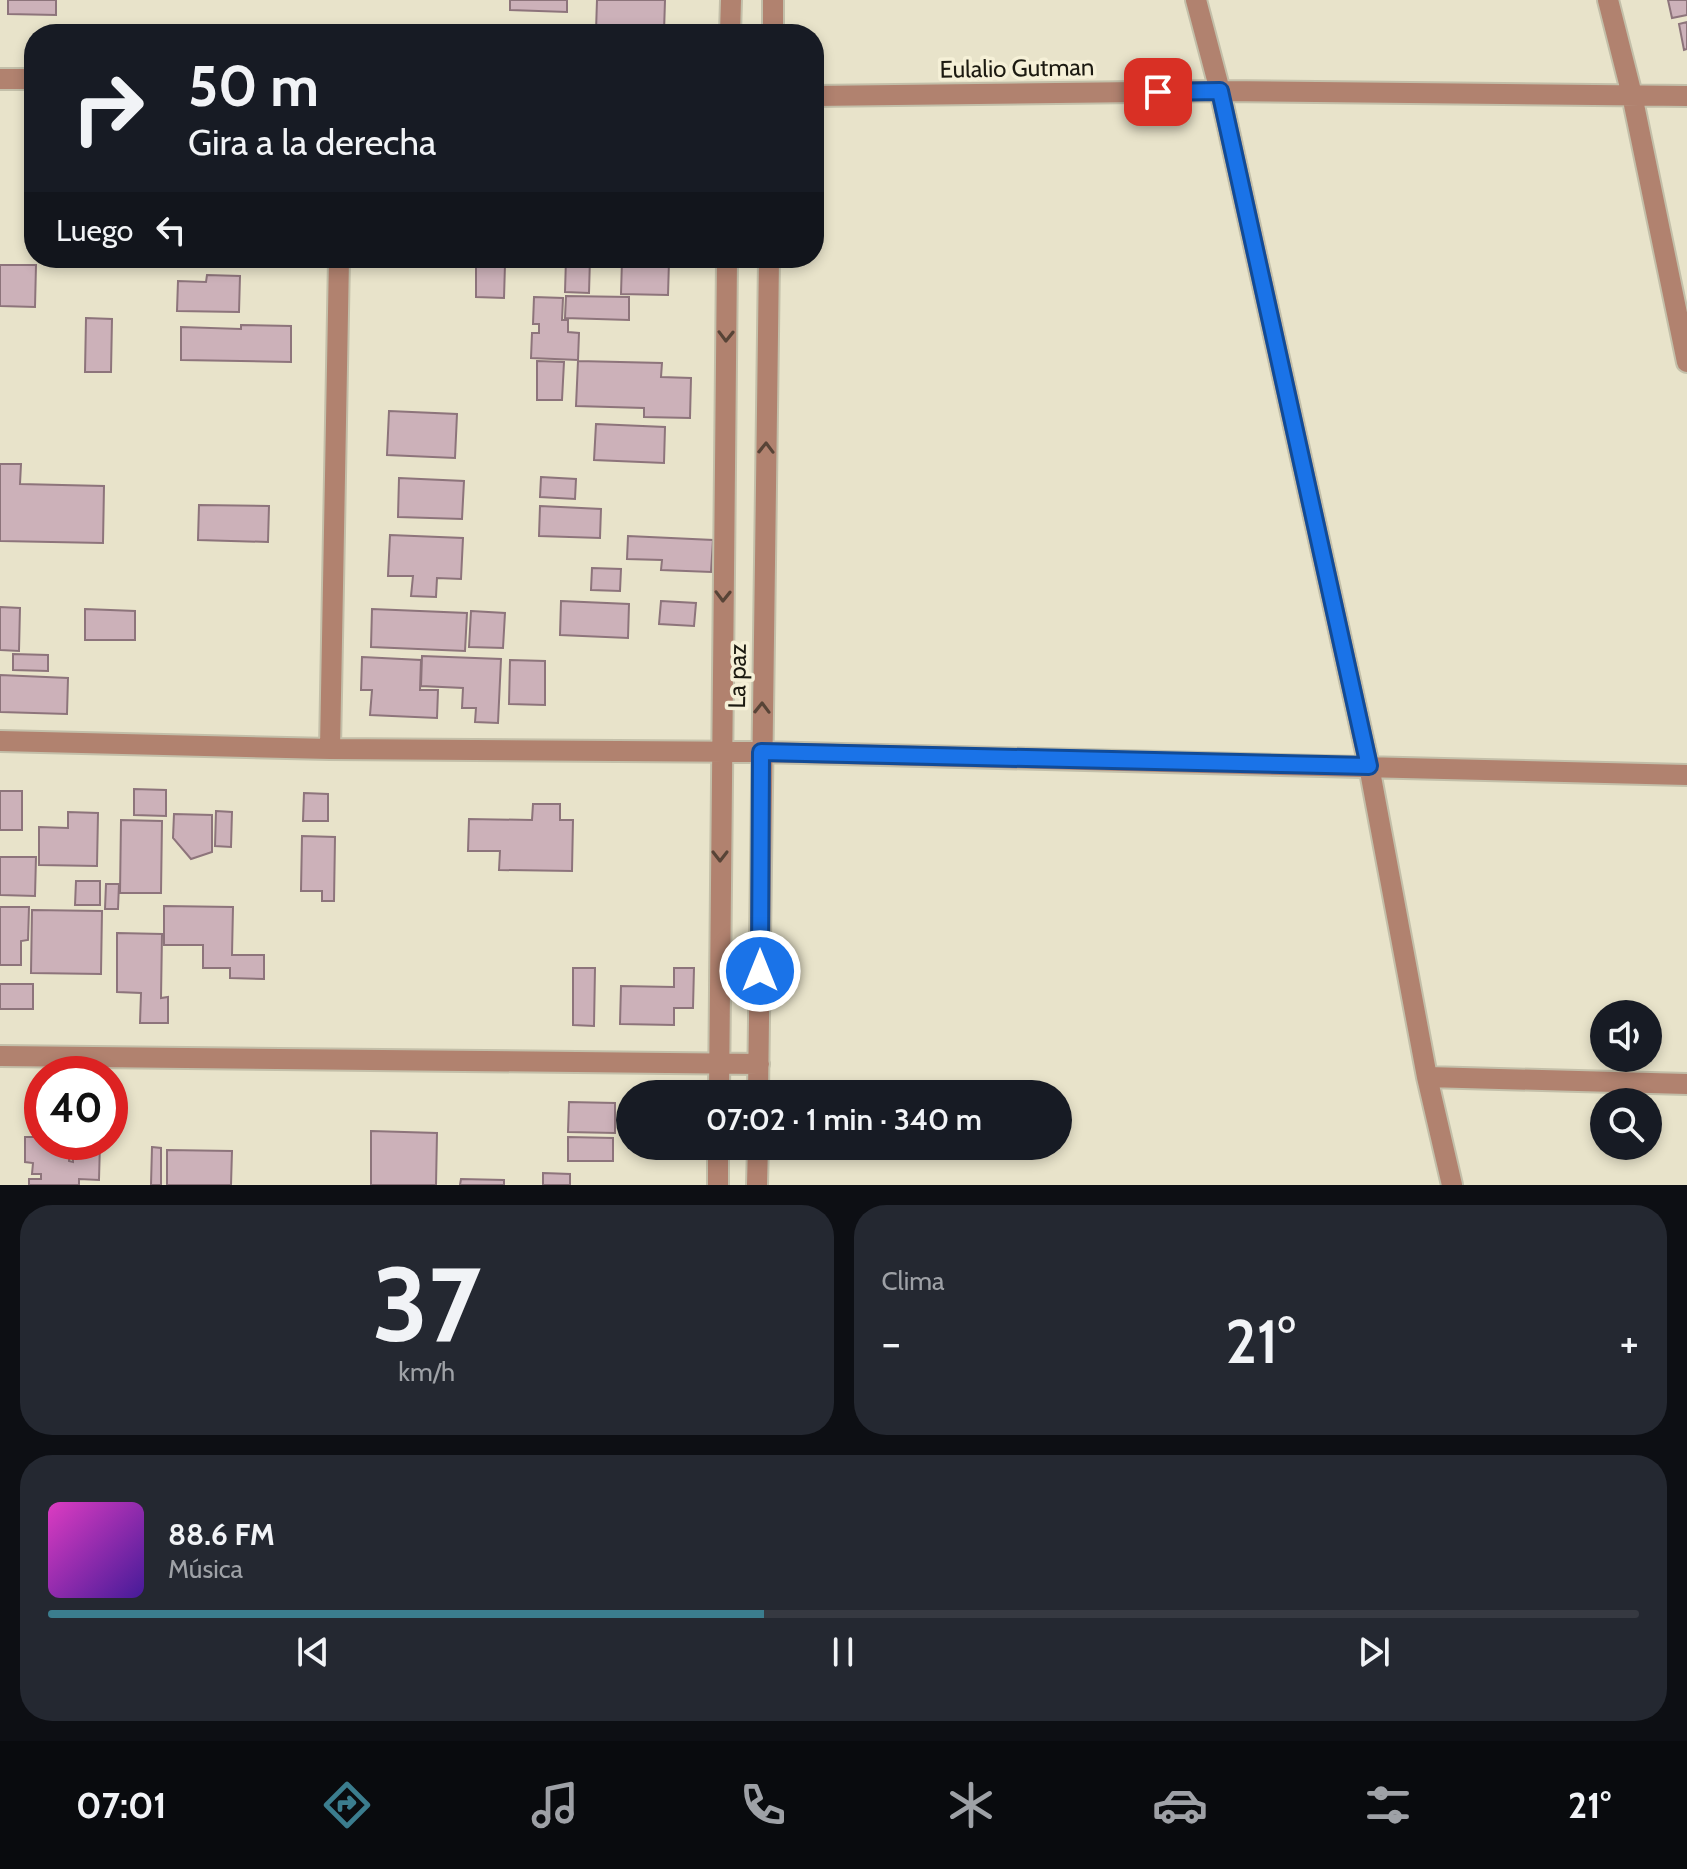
<!DOCTYPE html>
<html lang="es">
<meta charset="utf-8">
<style>
:root{--surface:#171b24;--page:#242831;--text:#f1f3f6;--muted:#9ea1a6;--line:#363941;--accent:#3b7d8e}
body{margin:0;font-family:Cabin,sans-serif;background:var(--page);color:var(--text);height:100vh;display:flex;flex-direction:column;font-size:30px;white-space:nowrap}
*{box-sizing:border-box;margin:0}
p{font-size:26px;color:var(--muted)}
.icon{flex:none;width:44px;height:44px;fill:none;stroke:currentColor;stroke-width:2;stroke-linecap:round;stroke-linejoin:round}
.map{position:relative;height:1185px;overflow:hidden}
.panel{display:flex;flex-direction:column;gap:20px;padding:20px;background:#0d0f14;flex:1}
.panel>*{flex:none}
.guide{position:absolute;left:24px;top:24px;width:800px;height:244px;border-radius:32px;box-shadow:0 4px 12px #0003;background:#171b24;color:var(--text);overflow:hidden}
.controls{position:absolute;left:1590px;top:1000px;display:grid;gap:16px}
.controls a{display:grid;place-items:center;width:72px;height:72px;border-radius:50%;background:var(--surface);box-shadow:0 4px 12px #0003;font-size:40px}
.speed{position:absolute;left:24px;top:1056px;display:flex;gap:16px;font-size:40px;font-weight:700;text-align:center}
.speed>*{display:grid;place-content:center;width:104px;height:104px;border-radius:50%;background:var(--surface);box-shadow:0 4px 12px #0003;line-height:1}
.speed .limit{border:12px solid #d22;background:#fff;color:#111}
.pin{position:absolute;display:grid;place-items:center;width:68px;height:68px;color:#fff;margin:-34px;border-radius:16px;box-shadow:0 4px 12px #0006}
.me{position:absolute;width:88px;margin:-44px;rotate:0deg;stroke-linejoin:round;filter:drop-shadow(0 0 6px #0008)}
.turn{display:flex;align-items:center;gap:28px;height:168px;padding:0 32px;font-size:36px}
.turn .icon{width:104px;height:104px;stroke-width:2.5}
.turn b{display:block;font-size:56px;line-height:68px}
.then{display:flex;align-items:center;height:76px;padding:0 32px;background:#0003;gap:16px;font-size:30px}
.big{font-size:60px;font-weight:600;line-height:1.1}
.panel .widget{flex:1;display:flex;flex-direction:column;justify-content:center;gap:12px;min-width:0;padding:0 28px;border-radius:32px;background:var(--page)}
.panel .dial{align-items:center;gap:0}
.dial b{font-size:104px;line-height:1}
.song{display:flex;align-items:center;gap:24px}
.cover{width:96px;height:96px;border-radius:12px;background:linear-gradient(135deg,hsl(310 70% 55%),hsl(260 70% 35%))}
.played{height:8px;border-radius:4px;background:linear-gradient(90deg,var(--accent) 45%,var(--line) 45%)}
.keys{display:flex;justify-content:space-around;direction:ltr}
.heat{display:flex;justify-content:space-between;align-items:center;font-size:44px;direction:ltr}
.panel .tiles{flex:1;display:grid;gap:20px;grid-template-columns:1fr 1fr}
.widget:last-child{grid-column:span 2}
.trip{position:absolute;left:616px;top:1080px;width:456px;height:80px;border-radius:40px;background:var(--surface);box-shadow:0 4px 12px #0003;font-weight:600;line-height:80px;text-align:center}
.menu{display:flex;height:128px;justify-content:space-around;align-items:center;background:#090b0e;color:var(--muted)}
.menu .icon{width:56px;height:56px}
.menu .on{color:var(--accent)}
.menu b{font-size:36px;color:var(--text)}
.map>svg:first-child{display:block}
.building{fill:#ccb1b9;stroke:#8d747b;stroke-width:2}
.lines{fill:none;stroke-linecap:round;stroke-linejoin:round}
.minor-casing{stroke:#c3bfa9;stroke-width:24}
.minor{stroke:#b1826f;stroke-width:20}
.oneway{stroke:#584437}
.route-casing{stroke:#114b97;stroke-width:20}
.route{stroke:#1a73e8;stroke-width:14}
.labels{text-anchor:middle;dominant-baseline:central;stroke-width:7;stroke-linejoin:round;paint-order:stroke}
.street-label{font-size:24px;fill:#1c1a11;stroke:#f5f0d7}
</style>
<div class="map">
<svg width="1687" height="1185" viewBox="0 0 1687 1185">
<rect width="100%" height="100%" fill="#e8e3ca"/>
<!-- building -->
<path class="building" d="M8,0h48v15l-48,-1z
M510,0h57v12l-57,-2z
M597,0h68l-1,32 -68,-1z
M1668,0h19v15l-15,3z
M1687,22v27l-3,1 -5,-26z
M566,258h24l-1,35 -24,-1z
M622,260l47,1 -1,34 -47,-1z
M476,264h29l-1,34 -28,-1z
M0,265h36l-1,42 -35,-1z
M207,275l33,1 -1,36 -62,-1 1,-30 28,1z
M566,296l63,1v23l-64,-2z
M534,297l29,1 -1,22h6v12l11,1 -1,27 -47,-2 1,-25h7v-9h-6z
M86,318l26,1 -1,53h-26z
M241,325l50,1v36l-110,-2v-33l60,2z
M537,361l27,1 -2,38h-25z
M578,361l84,2 -1,14 30,1 -1,40 -46,-1v-9l-68,-2z
M389,411l68,3 -2,44 -68,-3z
M596,424l69,3 -1,36 -70,-3z
M0,464h21l-1,20 84,2 -1,57 -103,-2z
M541,477l35,2 -1,20 -35,-2z
M399,478l65,3 -2,38 -64,-2z
M199,505l70,1 -1,36 -70,-2z
M540,506l61,3 -1,29 -61,-2z
M390,535l73,3 -2,41 -24,-1 -1,19 -25,-1 2,-20h-25z
M628,536l85,4 -2,32 -50,-2 1,-10 -35,-1z
M592,568l29,1 -1,22 -29,-1z
M561,601l68,3 -1,34 -68,-3z
M661,601l35,2 -2,23 -35,-2z
M0,607l20,1 -1,43 -19,-1z
M85,609l50,2v29h-50z
M372,609l95,4 -2,38 -94,-4z
M471,611l34,2 -2,35 -34,-1z
M13,654l35,1v16l-35,-1z
M422,656l79,3 -3,64 -23,-1 1,-14h-14l1,-20 -42,-2z
M362,657l59,3 -1,30h18l-1,28 -67,-3 2,-25h-11z
M510,660l35,1v44l-36,-1z
M0,675l68,3 -1,36 -67,-2z
M134,789l32,1v26l-32,-1z
M0,791h22v39h-22z
M304,793l24,1v27h-25z
M533,804h27v16h13l-1,51 -73,-1 1,-19h-32l1,-32 63,1z
M216,811l16,1 -1,35 -16,-1z
M68,812l30,1 -1,53 -58,-1v-38l29,1z
M174,814l38,1v37l-21,7 -18,-21z
M121,820l41,1 -1,72h-41z
M302,836l33,1 -1,64h-12v-10h-21z
M0,857h36l-1,39 -35,-1z
M76,881h24v24h-25z
M106,884h13l-1,25h-13z
M164,906l69,1 -1,48h32v24l-34,-1v-10h-27v-23h-39z
M0,907h29l-1,33 -7,1v24h-21z
M32,910l70,1 -1,63 -70,-1z
M117,933l45,1 -1,64 7,-1v26h-28l1,-30 -24,-1z
M573,968h22l-1,58 -21,-1z
M674,968h20l-1,40h-19v17l-54,-1 1,-38 53,1z
M0,984h33v25h-33z
M569,1102l46,1v30l-47,-1z
M371,1131l66,2 -1,52h-65z
M25,1137h17v5h28l-1,19 4,1v-20h27l-1,38 -20,-1v6h-50v-6h12v-5h-9l1,-11 -8,-1z
M568,1137l45,1v23h-45z
M152,1147l9,1v37h-10z
M167,1150l65,1 -1,34h-64z
M543,1173l27,1v11h-27z
M461,1179l43,1v5h-44z"/>
<g class="lines">
<defs>
<path id="minor" d="M1196,0l24,91 149,675 58,311 25,108
M1608,0l24,95 55,267
M730,34l1,-34
M773,34v-34
M0,79h34
M814,96l406,-5 467,5
M0,741l330,8 431,3 926,23
M330,749l9,-491
M0,1056l759,8
M1427,1077l260,7
M719,1094l8,-836
M758,1094l11,-836
M718,1185v-39
M757,1185l1,-39"/>
</defs>
<!-- minor casing -->
<use href="#minor" class="minor-casing"/>
<!-- minor -->
<use href="#minor" class="minor"/>
</g>
<!-- one-way arrows -->
<defs><path id="oneway-chevron" d="M-2-3.5L2.5 0L-2 3.5" fill="none" stroke-width="1.6" stroke-linecap="round" stroke-linejoin="round" transform="scale(2)"/></defs>
<g class="oneway">
<use href="#oneway-chevron" transform="translate(726 336) rotate(91)"/>
<use href="#oneway-chevron" transform="translate(766 448) rotate(-89)"/>
<use href="#oneway-chevron" transform="translate(723 596) rotate(91)"/>
<use href="#oneway-chevron" transform="translate(762 708) rotate(-89)"/>
<use href="#oneway-chevron" transform="translate(720 856) rotate(90)"/>
</g>
<g class="lines">
<defs>
<path id="route" d="M760,971l1,-219 608,14 -149,-675 -62,1"/>
</defs>
<!-- route casing -->
<use href="#route" class="route-casing"/>
<!-- route -->
<use href="#route" class="route"/>
</g>
<g class="labels">
<!-- street labels -->
<g class="street-label">
<text transform="translate(1017 68) rotate(-1)">Eulalio Gutman</text>
<text transform="translate(737 676) rotate(-89)">La paz</text>
</g>
</g>
</svg>
<div class="controls">
<a><svg class="icon" aria-label="sound" viewBox="0 0 24 24"><path d="M4 9h4l5-4v14l-5-4H4zM17 9q2 3 0 6"/></svg></a>
<a><svg class="icon" aria-label="search" viewBox="0 0 24 24"><circle cx="10" cy="10" r="6"/><path d="M15 15l6 6"/></svg></a>
</div>
<div class="speed"><div class="limit">40</div></div>
<div class="pin" style="left:1158px;top:92px;background:#d93025"><svg class="icon" aria-label="arrive" viewBox="0 0 24 24"><path d="M6 21V4h12l-3 4 3 4H6"/></svg></div>
<svg class="me" style="left:760px;top:971px" viewBox="-20 -20 40 40"><circle r="17" fill="#1a73e8" stroke="#fff" stroke-width="3"/><path d="M0-11L8 9 0 5-8 9z" fill="#fff"/></svg>
<div class="trip">07:02 · 1 min · 340 m</div>
<div class="guide">
<div class="turn"><svg class="icon" aria-label="right" viewBox="0 0 24 24"><path d="M7 20v-9h11M14 6l5 5-5 5"/></svg><div><b>50 m</b>Gira a la derecha</div></div>
<div class="then">Luego<svg class="icon" aria-label="left" viewBox="0 0 24 24"><path d="M17 20v-9H6M10 6l-5 5 5 5"/></svg></div>
</div>
</div>
<section class="panel">
<div class="tiles">
<div class="widget dial"><b>37</b><p>km/h</p></div>
<div class="widget"><p>Clima</p>
<div class="heat"><a>−</a><b class="big">21°</b><a>+</a></div>
</div>
<div class="widget">
<div class="song"><i class="cover"></i><div><b>88.6 FM</b><p>Música</p></div></div>
<div class="played"></div>
<div class="keys"><svg class="icon" aria-label="previous" viewBox="0 0 24 24"><path d="M18 5L8 12l10 7zM5 5v14"/></svg><svg class="icon" aria-label="pause" viewBox="0 0 24 24"><path d="M8 5v14M16 5v14"/></svg><svg class="icon" aria-label="next" viewBox="0 0 24 24"><path d="M6 5l10 7-10 7zM19 5v14"/></svg></div>
</div>
</div>
</section>
<nav class="menu">
<b>07:01</b>
<svg class="icon on" aria-label="directions" viewBox="0 0 24 24"><path d="M12 3l9 9-9 9-9-9zM9 14v-3h6M13 9l2 2-2 2"/></svg>
<svg class="icon" aria-label="music" viewBox="0 0 24 24"><path d="M9 18V5l10-2v13"/><circle cx="6" cy="18" r="3"/><circle cx="16" cy="16" r="3"/></svg>
<svg class="icon" aria-label="phone" viewBox="0 0 24 24"><path d="M5 4h4l2 5-3 2q2 4 5 5l2-3 5 2v4C11 20 4 13 5 4z"/></svg>
<svg class="icon" aria-label="climate" viewBox="0 0 24 24"><path d="M12 3v18M4 7l16 10M4 17L20 7"/></svg>
<svg class="icon" aria-label="car" viewBox="0 0 24 24"><path d="M5 17H2v-5l4-1 3-4h7l3 4 3 1v5h-3M9 17h6M6 11h13"/><circle cx="7" cy="17" r="2"/><circle cx="17" cy="17" r="2"/></svg>
<svg class="icon" aria-label="filters" viewBox="0 0 24 24"><path d="M4 7h16M4 17h16"/><circle cx="9" cy="7" r="2"/><circle cx="15" cy="17" r="2"/></svg>
<b>21°</b>
</nav>
